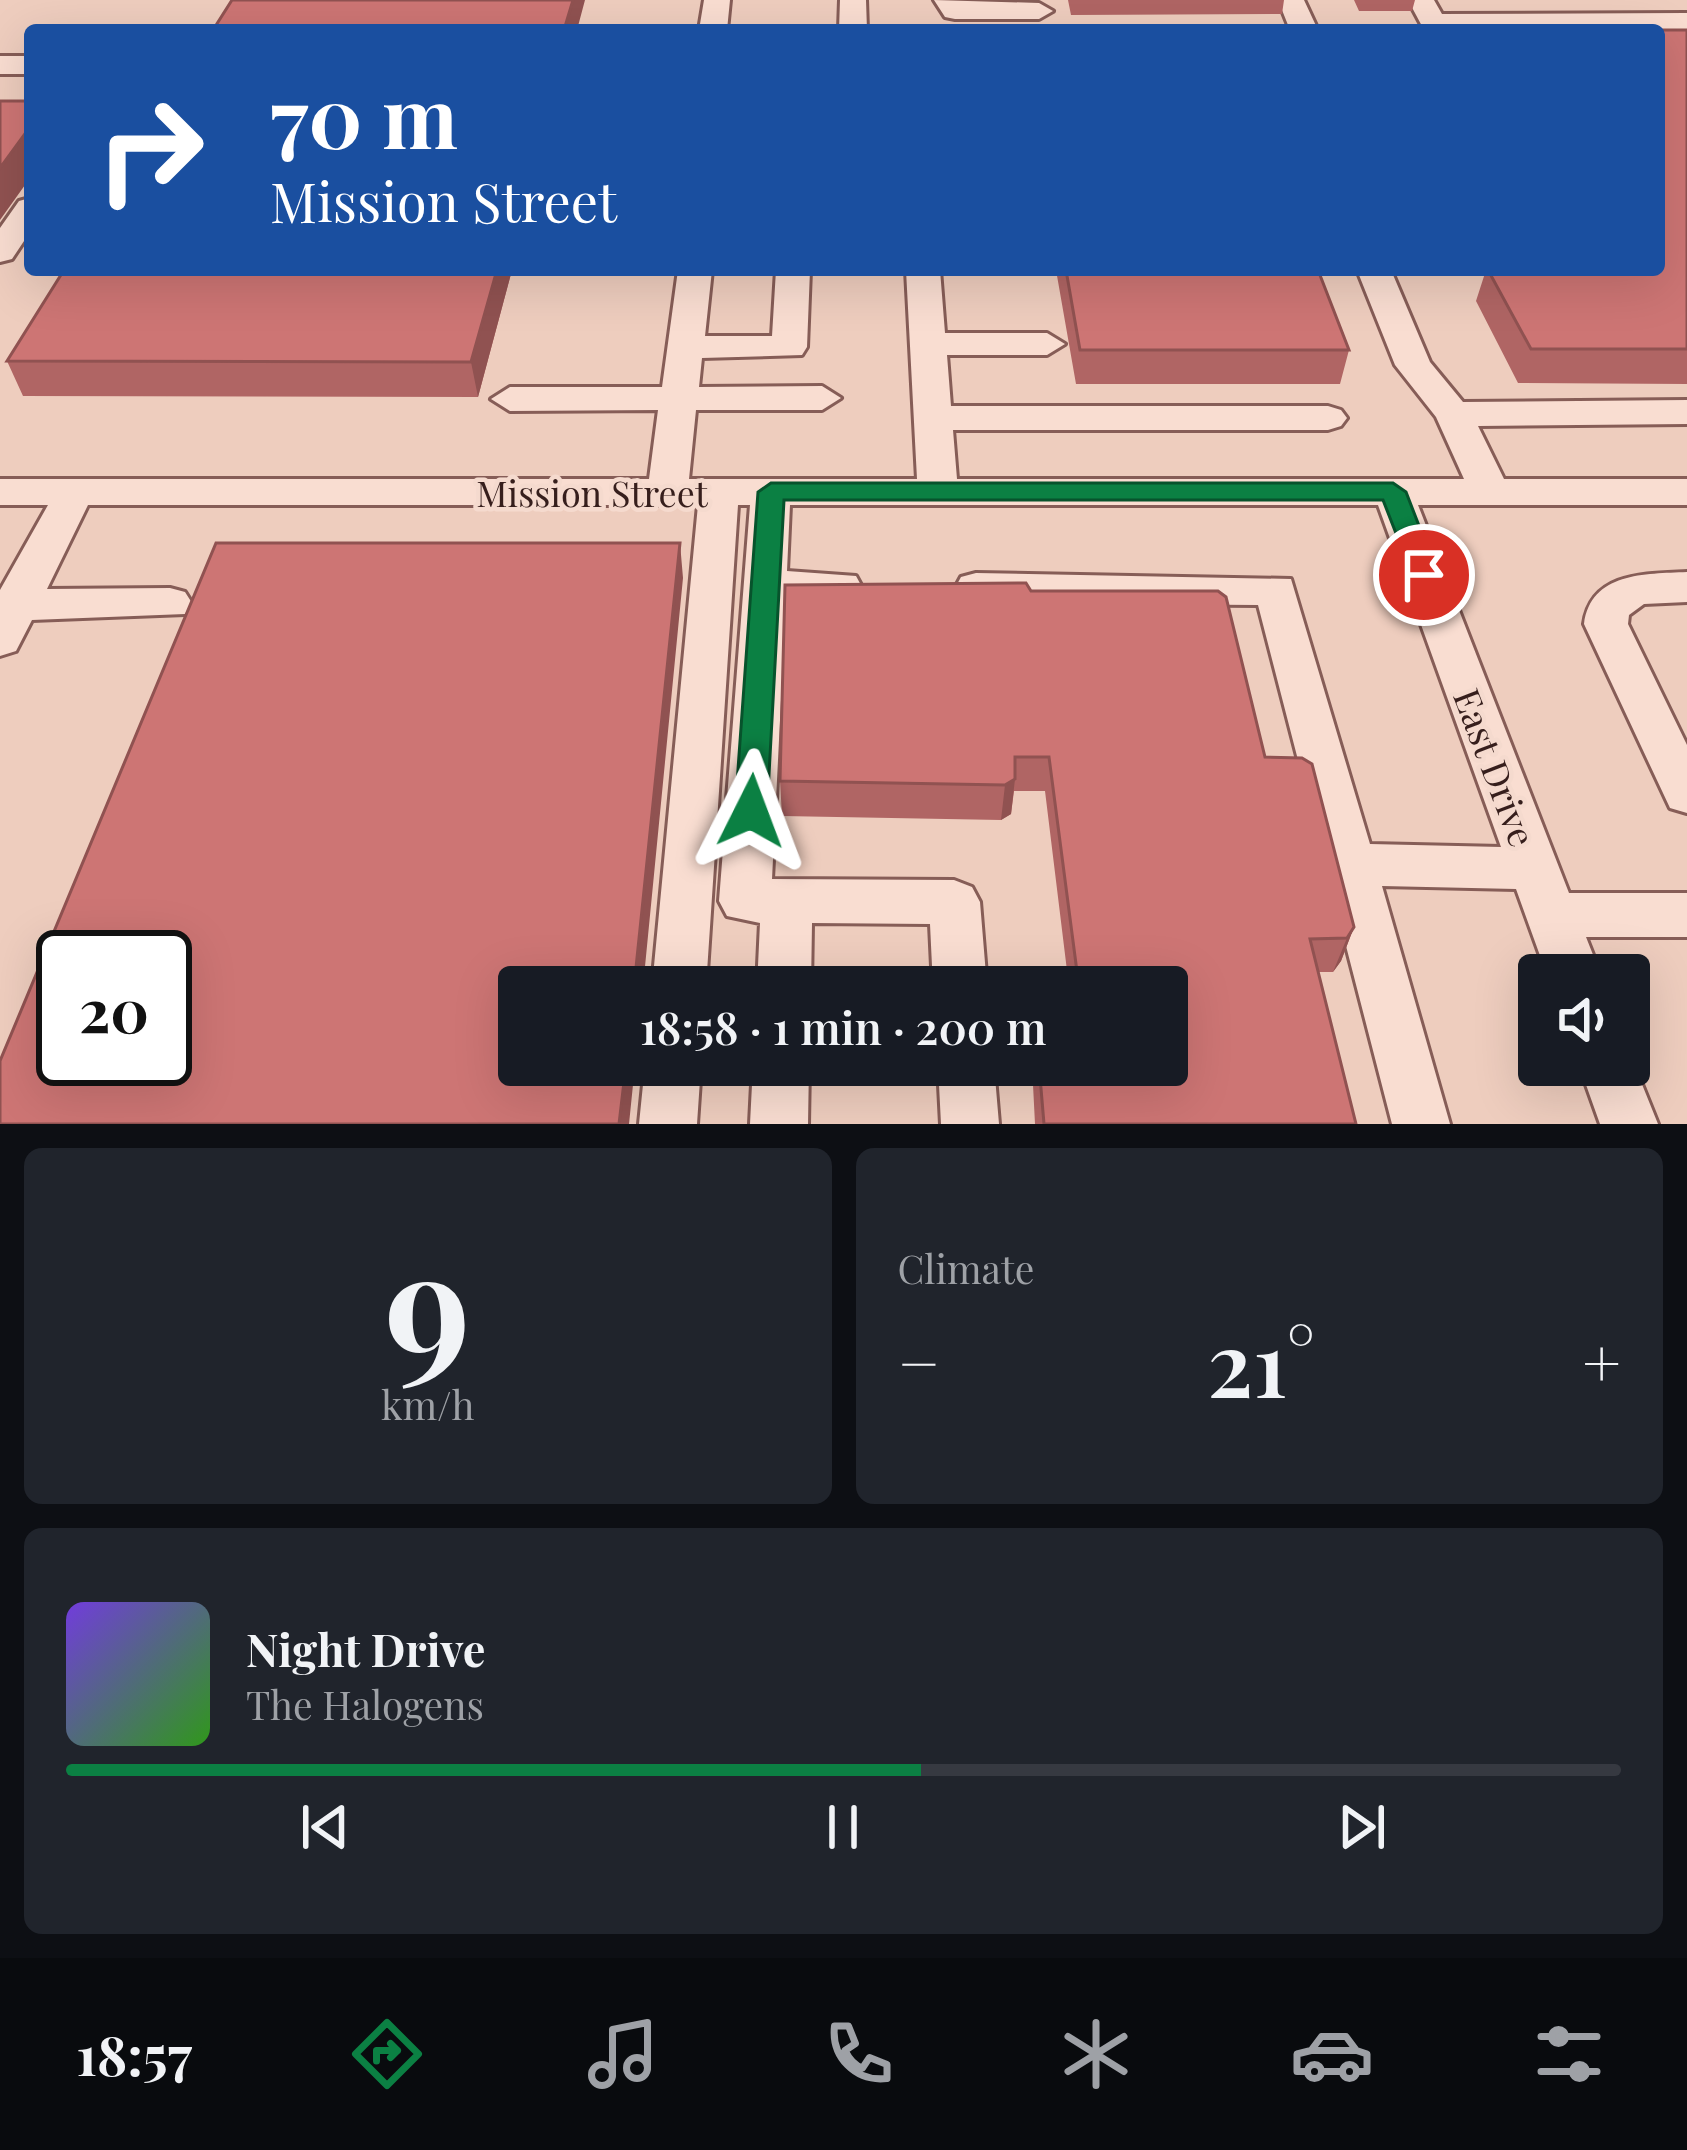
<!DOCTYPE html>
<meta charset="utf-8">
<style>
:root{--surface:#171b24;--page:#20242c;--text:#f1f3f6;--muted:#9ea1a6;--line:#363941;--accent:#0b8043}
body{margin:0;font-family:"Playfair Display",serif;background:var(--page);color:var(--text);height:100vh;display:flex;flex-direction:column;font-size:45px;white-space:nowrap}
*{box-sizing:border-box;margin:0}
p{font-size:39px;color:var(--muted)}
.icon{flex:none;width:66px;height:66px;fill:none;stroke:currentColor;stroke-width:2;stroke-linecap:round;stroke-linejoin:round}
.map{position:relative;height:1124px;overflow:hidden}
.sheet{display:flex;flex-direction:column;gap:24px;padding:24px;background:#0d0f14;flex:1}
.sheet>*{flex:none}
.top-card{position:absolute;left:24px;top:24px;width:1641px;height:252px;border-radius:12px;box-shadow:0 12px 48px #0002;background:#1a4fa0;color:#fff;overflow:hidden}
.fabs{position:absolute;left:1518px;top:954px;display:grid;gap:24px}
.fabs a{display:grid;place-items:center;width:132px;height:132px;border-radius:12px;background:var(--surface);box-shadow:0 12px 48px #0002;font-size:60px}
.speed{position:absolute;left:36px;top:930px;display:flex;gap:24px;font-size:60px;font-weight:700;text-align:center}
.speed>*{display:grid;place-content:center;width:156px;height:156px;border-radius:50%;background:var(--surface);box-shadow:0 12px 48px #0002;line-height:1}
.speed .limit{border:6px solid #111;border-radius:18px;background:#fff;color:#111}
.pin{position:absolute;display:grid;place-items:center;width:102px;height:102px;color:#fff;margin:-51px;border:6px solid #fff;border-radius:50%;box-shadow:0 3px 12px #0007}
.me{position:absolute;width:132px;margin:-66px;rotate:3deg;stroke-linejoin:round;filter:drop-shadow(0 0 9px #0008)}
.turn{display:flex;align-items:center;gap:42px;height:252px;padding:0 48px;font-size:54px}
.turn .icon{width:156px;height:156px;stroke-width:2.5}
.turn b{display:block;font-size:84px;line-height:102px}
.big{font-size:90px;font-weight:600;line-height:1.1}
.sheet .card{flex:1;display:flex;flex-direction:column;justify-content:center;gap:18px;min-width:0;padding:0 42px;border-radius:18px;background:var(--page)}
.sheet .dial{align-items:center;gap:0}
.dial b{font-size:156px;line-height:1}
.song{display:flex;align-items:center;gap:36px}
.cover{width:144px;height:144px;border-radius:18px;background:linear-gradient(135deg,hsl(260 70% 55%),hsl(110 70% 35%))}
.played{height:12px;border-radius:6px;background:linear-gradient(90deg,var(--accent) 55%,var(--line) 55%)}
.keys{display:flex;justify-content:space-around;direction:ltr}
.heat{display:flex;justify-content:space-between;align-items:center;font-size:66px;direction:ltr}
.sheet .tiles{flex:1;display:grid;gap:24px;grid-template-columns:1fr 1fr}
.card:last-child{grid-column:span 2}
.trip{position:absolute;left:498px;top:966px;width:690px;height:120px;border-radius:12px;background:var(--surface);box-shadow:0 12px 48px #0002;font-weight:600;line-height:120px;text-align:center}
.tab-bar{display:flex;height:192px;justify-content:space-around;align-items:center;background:#090b0e;color:var(--muted)}
.tab-bar .icon{width:84px;height:84px}
.tab-bar .selected{color:var(--accent)}
.tab-bar b{font-size:54px;color:var(--text)}
.map>svg:first-child{display:block}
.lines{fill:none;stroke-linecap:round;stroke-linejoin:round}
.minor-casing{stroke:#865d57;stroke-width:6}
.minor{fill:#f9ddd1;fill-rule:evenodd}
.wall{fill:#b06564}
.shaded-wall{fill:#905251}
.building{fill:#cd7574;stroke:#905251;stroke-width:3;fill-rule:evenodd}
.route{fill:#0b8043;stroke:#07532c;stroke-width:3}
.labels{text-anchor:middle;dominant-baseline:central;stroke-width:9;stroke-linejoin:round;paint-order:stroke}
.street-label{font-size:36px;fill:#361e1c;stroke:#f5dace}
</style>
<div class="map">
<svg width="1687" height="1124" viewBox="0 0 1687 1124">
<rect width="100%" height="100%" fill="#eecdbe"/>
<g class="lines">
<defs>
<path id="minor" d="M704,0h26l-3,30h-28z
M840,0h26l1,30h-28z
M934,0l105,3 14,8 -14,8h-84l-10,-2z
M1278,0h26l14,30h-28z
M1408,0h26l8,14 245,-1v16l-255,1 -9,-2z
M0,56h30v18h-30z
M30,198v34l-18,27 -12,3v-34l19,-27z
M678,270h34l-7,66h67l4,-66h34l-3,77 -5,8 -100,3 -3,29 123,-1 19,12 -19,12h-126l-7,69h228l-11,-209h34l5,63h102l18,11 -18,11h-100l4,51h377l13,4 6,8 -6,8 -13,4h-375l4,49h507l-28,-62 -41,-52 -38,-95h34l39,92 33,40 224,-2v24l-209,2 26,53h183v26h-269l151,388h118v44h-101l15,38h-54l-31,-86 -134,-3 68,238h-58l-134,-519 -282,-2 -15,-4 -6,-11 6,-11 15,-4 315,6 79,265 131,3 -123,-342h-588l-3,66 69,5 6,11 -6,11 -70,3 -14,278 182,1 18,7 8,15 7,85h-54l-3,-63 -118,-1 -1,64h-54l3,-64 -33,-7 -8,-15 31,-396h-12l-32,482h-54l46,-482h-610l-41,84 123,-1 15,4 7,11 -7,11 -153,6 -16,31 -16,5v-66l48,-85h-48v-26h649l9,-69 -148,1 -19,-12 19,-12h152z
M1687,572v30l-43,2 -15,11 -1,9 59,121v68l-17,-5 -86,-184c7,-52 61,-50 103,-52z
M1629,1052l29,72h-58l-21,-59h50z
M645,1065h56l-4,59h-58z
M753,1065h56l-1,59h-58z
M938,1065h56l5,59h-58z"/>
</defs>
<!-- minor casing -->
<use href="#minor" class="minor-casing"/>
<!-- minor -->
<use href="#minor" class="minor"/>
</g>
<!-- wall -->
<path class="wall" d="M1068,0h216l-2,14 -211,1z
M1354,0h61l-3,11h-53z
M1687,30v354l-169,-1 -42,-82 10,-31h173z
M64,270h448l-34,127 -455,-1 -16,-35z
M1056,270h262l31,80 -9,34h-264z
M1031,591l234,166 89,170 -13,34 -8,11h-15l38,152h-321l-3,-59h135v-78h-98l-24,-196h-31l-3,23 -10,6 -219,-4 -2,-35z"/>
<!-- shaded-wall -->
<path class="shaded-wall" d="M573,0h12l-8,30h-13z
M30,127v51l-30,42v-52z
M497,270h15l-34,127 -7,-35z
M680,543l3,35 -40,409h-9z
M1015,779l-4,35 -10,6 4,-35z
M1354,927l-13,34 -8,11 14,-34z
M626,1065h9l-6,59h-10z"/>
<!-- building -->
<path class="building" d="M232,0h341l-9,30h-351z
M1022,26h202l1,4h-202z
M1363,30h324v319h-156l-43,-79h171v-240z
M0,101h30v26l-30,41z
M64,270h433l-26,92 -464,-1z
M1066,270h252l31,80h-269z
M216,543h464l-46,444h-115v78h107l-7,59h-619v-63zM63,957h102v102h-102z
M1026,583l5,8h187l8,6 39,160 37,1 10,6 42,163 -7,11 -37,1 46,185h-312l-5,-59h128v-78h-88l-30,-230h-34v22l-10,6 -225,-4 5,-196z"/>
<!-- route -->
<path class="route" d="M771,483h622l13,9 32,83 -4,7h-19l-32,-82h-599l-17,311 -16,13 -16,-13 23,-319z"/>
<g class="labels">
<!-- street labels -->
<g class="street-label">
<text x="592" y="492">Mission Street</text>
<text transform="translate(1496 767) rotate(69)">East Drive</text>
</g>
</g>
</svg>
<div class="fabs">
<a><svg class="icon" aria-label="sound" viewBox="0 0 24 24"><path d="M4 9h4l5-4v14l-5-4H4zM17 9q2 3 0 6"/></svg></a>
</div>
<div class="speed"><div class="limit">20</div></div>
<div class="pin" style="left:1424px;top:575px;background:#d93025"><svg class="icon" aria-label="arrive" viewBox="0 0 24 24"><path d="M6 21V4h12l-3 4 3 4H6"/></svg></div>
<svg class="me" style="left:751px;top:811px" viewBox="-20 -20 40 40"><path d="M0-17L14 15 0 8-14 15z" fill="#0b8043" stroke="#fff" stroke-width="4"/></svg>
<div class="trip">18:58 · 1 min · 200 m</div>
<div class="top-card">
<div class="turn"><svg class="icon" aria-label="right" viewBox="0 0 24 24"><path d="M7 20v-9h11M14 6l5 5-5 5"/></svg><div><b>70 m</b>Mission Street</div></div>
</div>
</div>
<section class="sheet">
<div class="tiles">
<div class="card dial"><b>9</b><p>km/h</p></div>
<div class="card"><p>Climate</p>
<div class="heat"><a>−</a><b class="big">21°</b><a>+</a></div>
</div>
<div class="card">
<div class="song"><i class="cover"></i><div><b>Night Drive</b><p>The Halogens</p></div></div>
<div class="played"></div>
<div class="keys"><svg class="icon" aria-label="previous" viewBox="0 0 24 24"><path d="M18 5L8 12l10 7zM5 5v14"/></svg><svg class="icon" aria-label="pause" viewBox="0 0 24 24"><path d="M8 5v14M16 5v14"/></svg><svg class="icon" aria-label="next" viewBox="0 0 24 24"><path d="M6 5l10 7-10 7zM19 5v14"/></svg></div>
</div>
</div>
</section>
<nav class="tab-bar">
<b>18:57</b>
<svg class="icon selected" aria-label="directions" viewBox="0 0 24 24"><path d="M12 3l9 9-9 9-9-9zM9 14v-3h6M13 9l2 2-2 2"/></svg>
<svg class="icon" aria-label="music" viewBox="0 0 24 24"><path d="M9 18V5l10-2v13"/><circle cx="6" cy="18" r="3"/><circle cx="16" cy="16" r="3"/></svg>
<svg class="icon" aria-label="phone" viewBox="0 0 24 24"><path d="M5 4h4l2 5-3 2q2 4 5 5l2-3 5 2v4C11 20 4 13 5 4z"/></svg>
<svg class="icon" aria-label="climate" viewBox="0 0 24 24"><path d="M12 3v18M4 7l16 10M4 17L20 7"/></svg>
<svg class="icon" aria-label="car" viewBox="0 0 24 24"><path d="M5 17H2v-5l4-1 3-4h7l3 4 3 1v5h-3M9 17h6M6 11h13"/><circle cx="7" cy="17" r="2"/><circle cx="17" cy="17" r="2"/></svg>
<svg class="icon" aria-label="filters" viewBox="0 0 24 24"><path d="M4 7h16M4 17h16"/><circle cx="9" cy="7" r="2"/><circle cx="15" cy="17" r="2"/></svg>
</nav>
